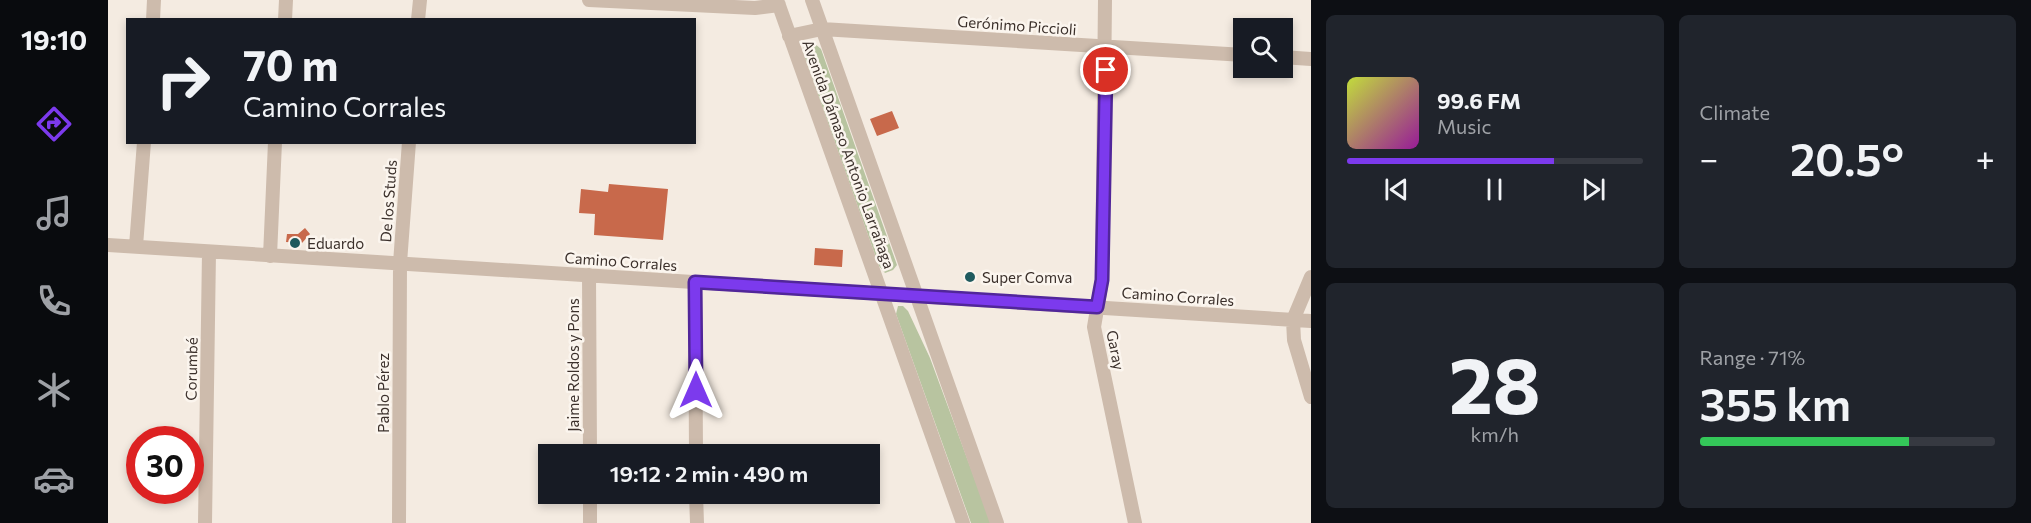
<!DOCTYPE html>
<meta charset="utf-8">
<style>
:root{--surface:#171b24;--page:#20242c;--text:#f1f3f6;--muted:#9ea1a6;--line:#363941;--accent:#7c3aed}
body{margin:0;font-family:Commissioner,sans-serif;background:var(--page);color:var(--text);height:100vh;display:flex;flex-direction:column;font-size:22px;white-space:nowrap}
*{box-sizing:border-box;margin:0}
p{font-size:20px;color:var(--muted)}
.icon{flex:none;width:33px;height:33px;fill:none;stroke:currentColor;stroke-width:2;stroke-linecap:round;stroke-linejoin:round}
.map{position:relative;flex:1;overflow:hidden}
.sheet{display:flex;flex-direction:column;gap:15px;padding:15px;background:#0d0f14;width:720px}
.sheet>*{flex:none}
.guide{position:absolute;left:18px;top:18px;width:570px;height:126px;border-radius:0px;box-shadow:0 3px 9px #0003;background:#171b24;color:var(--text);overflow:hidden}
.controls{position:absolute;left:1125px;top:18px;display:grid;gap:12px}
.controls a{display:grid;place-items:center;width:60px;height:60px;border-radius:0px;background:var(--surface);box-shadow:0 3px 9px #0003;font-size:30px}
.speed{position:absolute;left:18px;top:426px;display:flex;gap:12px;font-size:30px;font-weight:700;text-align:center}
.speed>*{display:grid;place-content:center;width:78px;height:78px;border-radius:50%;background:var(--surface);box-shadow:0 3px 9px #0003;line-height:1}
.speed .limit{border:9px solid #d22;background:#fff;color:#111}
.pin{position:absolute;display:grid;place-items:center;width:51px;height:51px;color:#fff;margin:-26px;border:3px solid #fff;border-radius:50%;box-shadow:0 2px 6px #0007}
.me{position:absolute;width:66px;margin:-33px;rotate:0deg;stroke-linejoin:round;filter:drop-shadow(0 0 4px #0008)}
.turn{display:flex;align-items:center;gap:21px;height:126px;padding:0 18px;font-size:27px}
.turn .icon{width:78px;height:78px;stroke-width:2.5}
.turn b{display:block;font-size:42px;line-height:51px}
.big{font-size:45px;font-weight:600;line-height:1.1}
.sheet .card{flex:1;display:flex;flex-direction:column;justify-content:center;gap:9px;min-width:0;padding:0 21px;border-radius:9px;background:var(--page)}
.sheet .dial{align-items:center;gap:0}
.dial b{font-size:78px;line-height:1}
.song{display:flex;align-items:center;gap:18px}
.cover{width:72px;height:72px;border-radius:9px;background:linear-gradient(135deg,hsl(70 70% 55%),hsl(300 70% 35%))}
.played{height:6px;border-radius:3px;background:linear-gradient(90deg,var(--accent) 70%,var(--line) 70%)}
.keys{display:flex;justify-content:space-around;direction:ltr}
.heat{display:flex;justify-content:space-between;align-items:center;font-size:33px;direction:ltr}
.charge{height:9px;border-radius:4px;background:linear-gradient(90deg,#34c759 71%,var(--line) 0)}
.sheet .tiles{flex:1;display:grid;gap:15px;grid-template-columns:repeat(2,1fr)}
.trip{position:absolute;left:430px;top:444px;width:342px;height:60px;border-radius:0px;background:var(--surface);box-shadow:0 3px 9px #0003;font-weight:600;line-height:60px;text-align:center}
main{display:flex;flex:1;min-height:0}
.dock{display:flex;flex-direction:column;width:108px;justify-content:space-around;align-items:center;background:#090b0e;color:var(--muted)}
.dock .icon{width:42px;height:42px}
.dock .current{color:var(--accent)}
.dock b{font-size:27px;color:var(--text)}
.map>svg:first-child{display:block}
.green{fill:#b8c4a0}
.building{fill:#c8694b}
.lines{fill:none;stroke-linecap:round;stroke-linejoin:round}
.minor{stroke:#cdbbac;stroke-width:14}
.route-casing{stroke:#51269a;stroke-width:15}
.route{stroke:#7c3aed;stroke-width:10}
.poi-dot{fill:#1f5a5e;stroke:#fbf5ee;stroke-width:2}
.labels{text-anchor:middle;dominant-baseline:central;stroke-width:5;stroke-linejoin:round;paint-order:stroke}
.street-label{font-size:15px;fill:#3b302b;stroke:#fbf5ee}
.poi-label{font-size:15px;fill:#3b302b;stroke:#fbf5ee;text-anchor:start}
</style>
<main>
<nav class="dock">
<b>19:10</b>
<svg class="icon current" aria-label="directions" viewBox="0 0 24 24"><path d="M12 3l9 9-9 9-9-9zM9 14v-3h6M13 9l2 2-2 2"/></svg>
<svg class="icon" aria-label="music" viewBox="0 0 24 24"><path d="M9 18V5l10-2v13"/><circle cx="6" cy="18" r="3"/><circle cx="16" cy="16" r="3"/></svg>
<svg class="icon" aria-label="phone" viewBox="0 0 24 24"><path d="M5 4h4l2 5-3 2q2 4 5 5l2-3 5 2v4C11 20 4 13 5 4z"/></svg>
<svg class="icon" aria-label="climate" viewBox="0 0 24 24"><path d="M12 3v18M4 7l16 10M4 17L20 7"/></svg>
<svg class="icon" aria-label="car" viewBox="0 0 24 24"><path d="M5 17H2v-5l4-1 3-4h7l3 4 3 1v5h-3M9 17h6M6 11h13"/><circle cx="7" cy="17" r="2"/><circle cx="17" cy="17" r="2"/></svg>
</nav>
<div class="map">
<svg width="1203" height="523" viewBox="0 0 1203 523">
<rect width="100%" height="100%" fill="#f4ebe1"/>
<!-- green -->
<path class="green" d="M706,43l7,6 76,216 -4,5 -8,3 -6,-7 -76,-213v-5z
M790,306h5l5,5 22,47 61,165h-20l-75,-209z"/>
<!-- building -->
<path class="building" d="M784,111l7,17 -22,8 -7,-17z
M501,184l59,5 -5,51 -69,-5 1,-21 -16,-1 2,-24 27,3z
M197,228l5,6 -8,9 -16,-1 1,-8h11z
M707,248l28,2 -1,17 -28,-2z"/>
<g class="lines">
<!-- minor -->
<path class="minor" d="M481,0l166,8 24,-3
M669,0l186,523
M704,0l185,523
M997,0l-3,280 -8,47 41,196
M45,20l1,-20
M177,20l1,-20
M310,20l2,-20
M681,36l33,-7 422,26
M1174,57l29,2
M0,245l1203,76
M28,246l8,-104
M162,256l5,-114
M481,275l1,179
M1203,277l-18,43 1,20 17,57
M587,283l1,171
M482,494v29
M588,494l1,29
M97,523l4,-271
M291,523l1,-260 9,-121"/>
</g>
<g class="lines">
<defs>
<path id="route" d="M588,390l-1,-108 402,25 5,-27 4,-210"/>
</defs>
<!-- route casing -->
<use href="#route" class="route-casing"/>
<!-- route -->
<use href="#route" class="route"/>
</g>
<!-- markers -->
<g class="poi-dot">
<circle cx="187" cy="243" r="6"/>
<circle cx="862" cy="277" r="6"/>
</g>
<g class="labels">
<!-- street labels -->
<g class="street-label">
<text transform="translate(909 25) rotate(4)">Gerónimo Piccioli</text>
<text transform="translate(741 154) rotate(70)">Avenida Dámaso Antonio Larrañaga</text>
<text transform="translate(280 201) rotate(-86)">De los Studs</text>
<text transform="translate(513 261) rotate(4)">Camino Corrales</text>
<text transform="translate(1070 296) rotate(4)">Camino Corrales</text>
<text transform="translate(1008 350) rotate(79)">Garay</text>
<text transform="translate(465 365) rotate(-90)">Jaime Roldos y Pons</text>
<text transform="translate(83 369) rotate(-89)">Corumbé</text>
<text transform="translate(275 393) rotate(-90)">Pablo Pérez</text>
</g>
<!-- poi labels -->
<g class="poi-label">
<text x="199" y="243">Eduardo</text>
<text x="874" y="277">Super Comva</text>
</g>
</g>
</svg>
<div class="controls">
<a><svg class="icon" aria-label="search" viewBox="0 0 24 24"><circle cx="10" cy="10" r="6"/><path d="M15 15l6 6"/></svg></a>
</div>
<div class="speed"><div class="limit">30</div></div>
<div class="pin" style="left:998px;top:70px;background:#d93025"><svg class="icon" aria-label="arrive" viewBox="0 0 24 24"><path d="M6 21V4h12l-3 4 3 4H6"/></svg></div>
<svg class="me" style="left:588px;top:390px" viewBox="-20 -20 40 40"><path d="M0-17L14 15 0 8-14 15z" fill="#7c3aed" stroke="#fff" stroke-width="4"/></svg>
<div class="trip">19:12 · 2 min · 490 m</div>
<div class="guide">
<div class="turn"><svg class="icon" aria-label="right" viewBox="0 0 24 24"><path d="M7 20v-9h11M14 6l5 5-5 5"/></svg><div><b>70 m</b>Camino Corrales</div></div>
</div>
</div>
<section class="sheet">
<div class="tiles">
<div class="card">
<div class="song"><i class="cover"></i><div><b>99.6 FM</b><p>Music</p></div></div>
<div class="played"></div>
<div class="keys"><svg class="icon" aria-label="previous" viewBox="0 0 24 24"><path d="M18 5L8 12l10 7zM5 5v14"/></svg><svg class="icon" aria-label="pause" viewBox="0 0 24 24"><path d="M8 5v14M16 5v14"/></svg><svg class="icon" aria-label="next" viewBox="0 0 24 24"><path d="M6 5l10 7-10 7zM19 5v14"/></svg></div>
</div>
<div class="card"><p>Climate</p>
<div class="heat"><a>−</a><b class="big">20.5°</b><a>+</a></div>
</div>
<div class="card dial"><b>28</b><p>km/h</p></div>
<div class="card"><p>Range · 71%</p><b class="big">355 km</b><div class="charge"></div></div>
</div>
</section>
</main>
